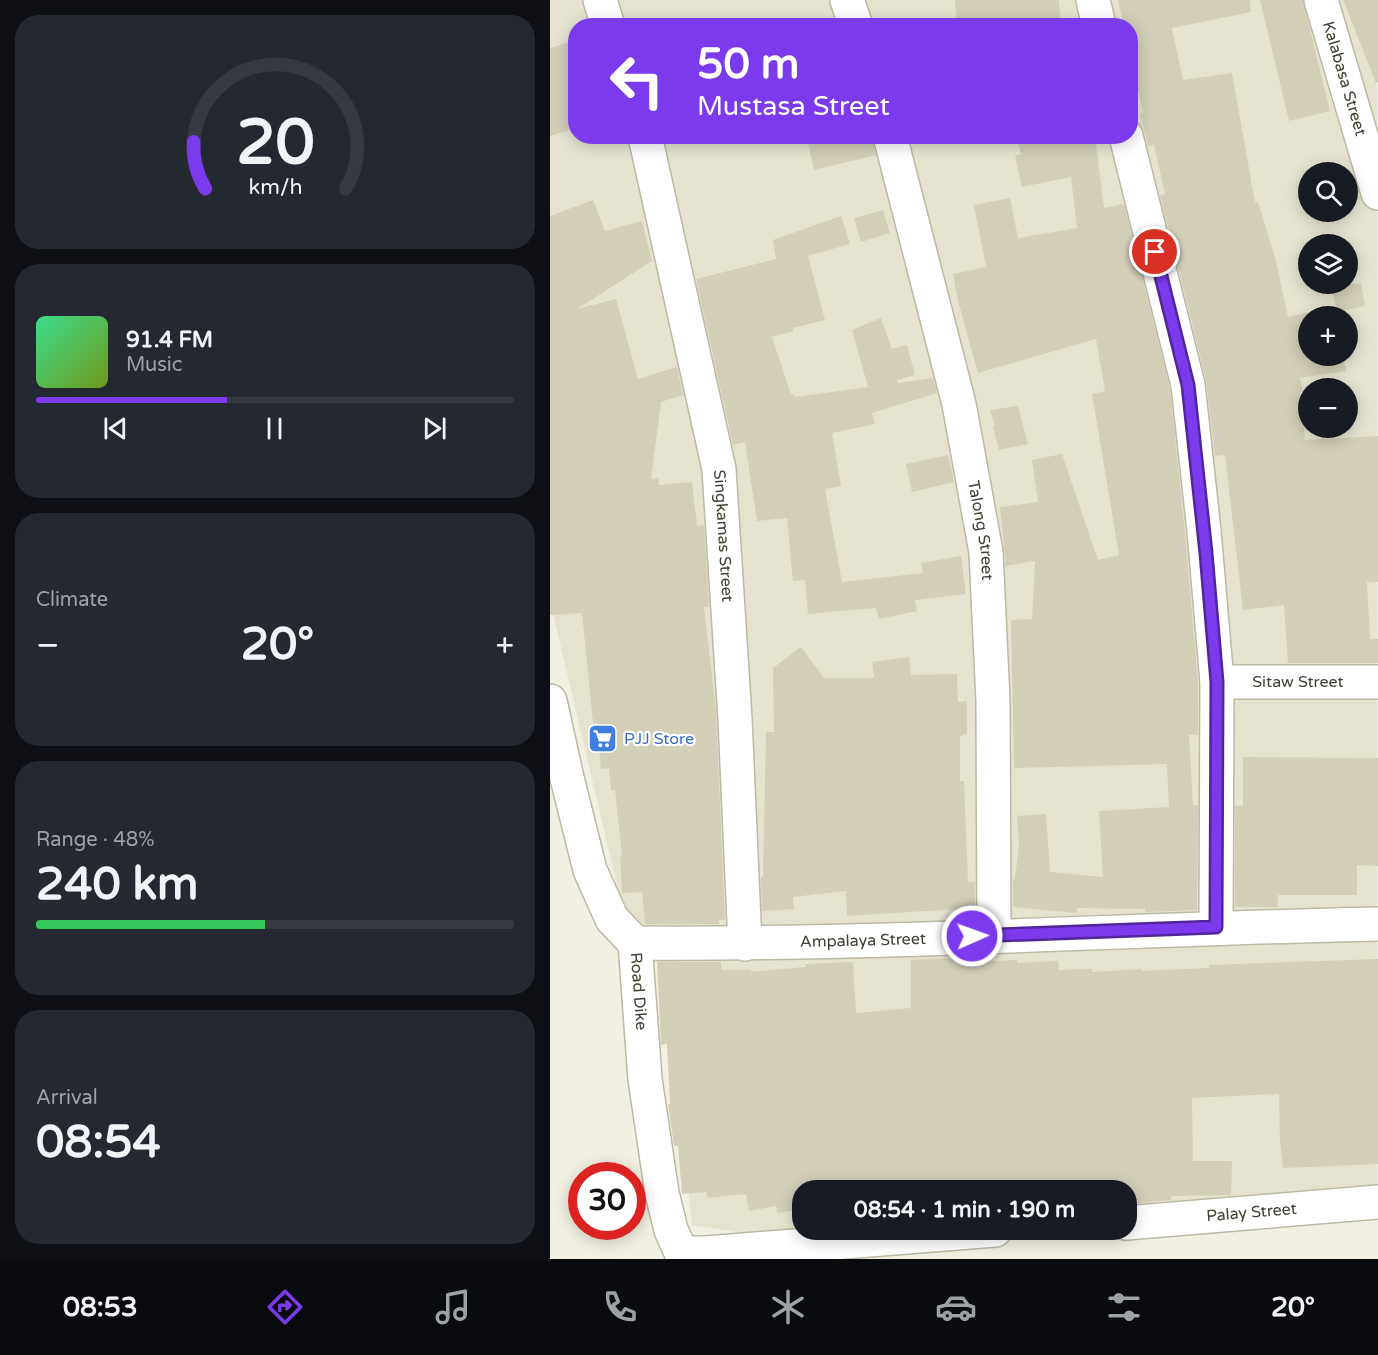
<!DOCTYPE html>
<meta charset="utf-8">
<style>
:root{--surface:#171b24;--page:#242831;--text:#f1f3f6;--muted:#9ea1a6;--line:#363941;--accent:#7c3aed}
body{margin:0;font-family:"Varela Round",sans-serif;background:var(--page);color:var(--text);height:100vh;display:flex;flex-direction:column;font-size:22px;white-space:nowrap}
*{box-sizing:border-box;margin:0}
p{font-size:20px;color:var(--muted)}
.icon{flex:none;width:33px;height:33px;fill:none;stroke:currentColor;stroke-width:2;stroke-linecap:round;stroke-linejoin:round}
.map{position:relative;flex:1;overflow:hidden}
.side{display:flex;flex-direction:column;gap:15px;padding:15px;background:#0d0f14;width:550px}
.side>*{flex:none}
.banner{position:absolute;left:18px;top:18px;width:570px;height:126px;border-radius:24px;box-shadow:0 3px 15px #0003;background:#7c3aed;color:#fff;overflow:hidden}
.controls{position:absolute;left:748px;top:162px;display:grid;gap:12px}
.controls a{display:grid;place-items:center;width:60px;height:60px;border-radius:50%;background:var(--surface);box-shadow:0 3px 15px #0003;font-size:30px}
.speed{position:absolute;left:18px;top:1162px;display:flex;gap:12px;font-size:30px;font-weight:700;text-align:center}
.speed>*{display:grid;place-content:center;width:78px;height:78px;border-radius:50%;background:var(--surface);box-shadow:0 3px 15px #0003;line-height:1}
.speed .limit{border:9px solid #d22;background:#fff;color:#111}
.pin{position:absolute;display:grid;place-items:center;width:51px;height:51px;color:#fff;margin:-26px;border:3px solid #fff;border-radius:50%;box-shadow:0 2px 6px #0007}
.me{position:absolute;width:66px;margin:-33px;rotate:88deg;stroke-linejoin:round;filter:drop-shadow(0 0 4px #0008)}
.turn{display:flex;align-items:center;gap:21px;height:126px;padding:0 30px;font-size:27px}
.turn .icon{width:78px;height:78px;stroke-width:2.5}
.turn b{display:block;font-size:42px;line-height:51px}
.big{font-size:45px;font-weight:700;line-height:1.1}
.side .widget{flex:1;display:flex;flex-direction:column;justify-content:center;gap:9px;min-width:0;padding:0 21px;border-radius:24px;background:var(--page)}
.side .dial{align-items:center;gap:0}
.dial svg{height:156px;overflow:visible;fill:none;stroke:var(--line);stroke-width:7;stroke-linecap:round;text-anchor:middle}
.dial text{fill:var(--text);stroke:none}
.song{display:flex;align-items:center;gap:18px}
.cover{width:72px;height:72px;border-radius:9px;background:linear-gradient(135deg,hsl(150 70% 55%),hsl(80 70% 35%))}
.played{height:6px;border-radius:3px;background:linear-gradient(90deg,var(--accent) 40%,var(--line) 40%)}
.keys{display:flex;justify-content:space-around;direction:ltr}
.heat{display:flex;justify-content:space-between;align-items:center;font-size:33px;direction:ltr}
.charge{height:9px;border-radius:4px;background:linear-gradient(90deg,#34c759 48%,var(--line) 0)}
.trip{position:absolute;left:242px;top:1180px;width:345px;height:60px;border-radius:24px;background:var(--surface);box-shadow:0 3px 15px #0003;font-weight:700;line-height:60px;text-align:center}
.tab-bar{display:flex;height:96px;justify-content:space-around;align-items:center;background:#090b0e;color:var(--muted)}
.tab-bar .icon{width:42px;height:42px}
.tab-bar .selected{color:var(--accent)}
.tab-bar b{font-size:27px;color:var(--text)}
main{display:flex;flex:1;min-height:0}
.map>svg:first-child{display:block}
.residential{fill:#e5e3d0;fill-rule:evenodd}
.building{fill:#d2ceb8}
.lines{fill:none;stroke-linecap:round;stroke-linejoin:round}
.street-casing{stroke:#bcb9a5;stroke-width:36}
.street{stroke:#fff;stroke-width:33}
.route-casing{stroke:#51269a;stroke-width:15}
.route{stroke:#7c3aed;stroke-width:10}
.labels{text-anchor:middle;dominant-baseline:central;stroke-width:4.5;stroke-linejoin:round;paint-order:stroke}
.street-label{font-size:16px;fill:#424033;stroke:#fff}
.shop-label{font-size:16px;fill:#366cbe;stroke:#fff;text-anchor:start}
</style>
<main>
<section class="side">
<div class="widget dial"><svg viewBox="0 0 100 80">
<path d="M14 69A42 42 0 1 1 86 69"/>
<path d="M14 69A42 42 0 0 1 8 45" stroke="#7c3aed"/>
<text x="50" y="56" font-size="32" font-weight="700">20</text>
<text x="50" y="72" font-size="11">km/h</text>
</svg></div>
<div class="widget">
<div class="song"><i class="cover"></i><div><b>91.4 FM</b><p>Music</p></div></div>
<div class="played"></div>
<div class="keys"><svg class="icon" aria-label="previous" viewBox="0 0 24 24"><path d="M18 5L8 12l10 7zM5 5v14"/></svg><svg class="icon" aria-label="pause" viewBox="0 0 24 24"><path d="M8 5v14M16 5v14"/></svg><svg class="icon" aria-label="next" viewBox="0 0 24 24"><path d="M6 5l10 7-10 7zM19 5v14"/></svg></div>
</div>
<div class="widget"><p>Climate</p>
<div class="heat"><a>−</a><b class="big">20°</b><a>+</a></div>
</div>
<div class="widget"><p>Range · 48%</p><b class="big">240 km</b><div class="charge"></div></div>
<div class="widget"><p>Arrival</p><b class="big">08:54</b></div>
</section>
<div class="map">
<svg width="828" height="1259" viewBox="0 0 828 1259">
<rect width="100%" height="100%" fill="#f1f0e2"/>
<!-- residential -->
<path class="residential" d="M0,0h827v1188l-251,18v-15h-324v38l-59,4 -51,-8 -27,-252 -44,-71 -71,-301zM26,26h554v110h-554zM759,172h39v40h-39zM759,244h39v40h-39zM759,316h39v40h-39zM759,388h39v40h-39z"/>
<!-- building -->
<path class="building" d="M405,0h104l2,26h-104z
M568,0h132l1,12 -79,16 11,52 49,-7 23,130 3,-1 18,59 12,56 47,-11 1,10h-27v40h34l3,15 -46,7 3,14h-3l5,48 73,-4v146h-11l3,57h8v24h-90l-4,-58 -41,5 -18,-155 -10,1 -9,-76 -46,-185 5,-1 -11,-49 -6,1 -8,-33h3l-13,-61v-26h-6z
M710,0h43l27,111 -41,10z
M793,0h35v82l-2,1z
M26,40v88l-26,8v-88z
M284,136h38l4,19 -62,15 -6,-27z
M466,136h79l9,72 20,-4 46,184 15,145 13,150v52h-9l4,70h5l-1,105 -52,2v-3l-68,-1v5l-64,-6v-28h2l4,-36 -2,-27 29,-2 4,58 53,5 -4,-66 70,-4 -2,-43 -153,4 -3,-148 21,-1 3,-58 -29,5 -6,-59 38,-5 -6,-42 30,-6 36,106 21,-5 -27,-161 13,-3 -9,-52 -118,34 -20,-72 -5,-27 33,-7 -12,-62 36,-7 8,40 59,-10 -6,-51 -49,10 -7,-31 6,-2z
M43,200l12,31 37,-10 10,40 -75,48 39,-10 22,80 39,-12 6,28 -22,7 -10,77 8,-1v7l33,-3 5,44 7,-1 5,82h-5l12,104 9,209h-6v4h-74l-3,-32 -20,1 -2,-38h2l-7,-65h-4l-2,-22 -8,1 -4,-46h-4l-11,-110 -32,2v-399z
M333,210l7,23 -29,9 -7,-24z
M291,216l9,28 -42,12 17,64 -32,8 1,3 -22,6 19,58 3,-1 1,3 73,-10 -16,-57 29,-12 11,31 15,-4 8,30 -18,5 1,3 35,-5 4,15 -65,20 3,11 -43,9 9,53 -16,3 17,93 81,-9 -2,-10 40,-7 5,38 -51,6 2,11 -38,8 -3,-11 -68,6 -3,-34 -12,1 -6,-63 -30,3 -12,-79 -12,3 -37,-166 80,-20 -3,-19z
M781,284h30l4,22 -28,6z
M468,406l10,38 -29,6 -6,-23 2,-1 -5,-16z
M398,455l6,27 -42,10 -6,-28z
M251,647l23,31h50l-2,-16 37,-5 2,18 46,-1 1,28 9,-1v33l-7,2v45h4l4,101h7v26l-128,8 -1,-25 -53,6 1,12 -32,2 -1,-34h2l3,-145h8l-1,-64z
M693,757l135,1v108l-21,-1v30h-79v12h-43v-101h8z
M440,956v5l27,-1v3l41,-2 1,9 33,-1v3l50,-3v2l67,-3v-3l169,-6v205l-95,4 -3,-26 -1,-48 -87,4 1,63h39l-1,34 -60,1v4l-45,4v-13h-324v18l-25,4 -1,-7 -27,5 -3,-17 -39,4 -1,-6 -24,2 -4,-48h-4l-6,-42h2l-3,-60 -6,1 -4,-83h64v8h30v2l55,-5v-3l47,-2 3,51 55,-5v-48z"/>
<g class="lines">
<defs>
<g id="street">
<path d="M50,0l8,26"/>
<path d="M297,0l9,26"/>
<path d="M543,0l6,26"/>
<path id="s1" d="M771,0l57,193"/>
<path id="s2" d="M95,136l74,333 16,250 10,225"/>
<path id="s3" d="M340,136l69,268 27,148 7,149 1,234"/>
<path d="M576,136l62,249 16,146 13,151 -1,245"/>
<path id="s4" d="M667,682h161"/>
<path id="s5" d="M0,701l17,77 23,92 22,49 23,24 10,136 17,114 9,37 13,29"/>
<path id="s6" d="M85,943c248,2 495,-14 743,-19"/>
<path id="s7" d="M576,1223l252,-21"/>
<path d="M133,1253h23l289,-23"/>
</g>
</defs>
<!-- street casing -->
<use href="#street" class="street-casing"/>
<!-- street -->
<use href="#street" class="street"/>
</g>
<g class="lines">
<defs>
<path id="route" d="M422,936l244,-9 1,-245 -11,-129 -18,-168 -33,-133"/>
</defs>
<!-- route casing -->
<use href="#route" class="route-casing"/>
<!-- route -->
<use href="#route" class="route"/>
</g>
<!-- icons -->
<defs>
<symbol id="supermarket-square" viewBox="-11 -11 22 22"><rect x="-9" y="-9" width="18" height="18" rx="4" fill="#3f7fe0" stroke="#fff"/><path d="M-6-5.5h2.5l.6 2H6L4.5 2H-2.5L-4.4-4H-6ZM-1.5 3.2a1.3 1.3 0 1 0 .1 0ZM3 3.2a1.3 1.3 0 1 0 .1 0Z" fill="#fff"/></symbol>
</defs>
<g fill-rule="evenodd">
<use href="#supermarket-square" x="36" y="722" width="33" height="33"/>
</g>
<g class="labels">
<!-- street labels -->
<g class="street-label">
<text stroke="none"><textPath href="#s1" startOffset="82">Kalabasa Street</textPath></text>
<text stroke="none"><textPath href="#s3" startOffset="405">Talong Street</textPath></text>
<text stroke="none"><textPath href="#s2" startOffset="408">Singkamas Street</textPath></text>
<text stroke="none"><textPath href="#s4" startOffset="81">Sitaw Street</textPath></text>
<text stroke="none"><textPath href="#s6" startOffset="228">Ampalaya Street</textPath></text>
<text stroke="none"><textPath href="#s5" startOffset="309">Road Dike</textPath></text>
<text stroke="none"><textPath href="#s7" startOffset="126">Palay Street</textPath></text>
</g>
<!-- shop labels -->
<g class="shop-label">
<text x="74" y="739">PJJ Store</text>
</g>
</g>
</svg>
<div class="controls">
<a><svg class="icon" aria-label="search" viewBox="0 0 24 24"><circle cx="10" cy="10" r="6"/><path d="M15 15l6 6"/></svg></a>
<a><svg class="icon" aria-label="layers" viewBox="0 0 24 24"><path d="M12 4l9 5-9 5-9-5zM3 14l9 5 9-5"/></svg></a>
<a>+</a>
<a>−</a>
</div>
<div class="speed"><div class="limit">30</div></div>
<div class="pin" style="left:605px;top:252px;background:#d93025"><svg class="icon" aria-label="arrive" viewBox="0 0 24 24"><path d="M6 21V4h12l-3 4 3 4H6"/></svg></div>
<svg class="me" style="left:422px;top:936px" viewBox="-20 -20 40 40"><circle r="17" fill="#7c3aed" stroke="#fff" stroke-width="3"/><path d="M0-11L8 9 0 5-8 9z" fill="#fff"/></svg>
<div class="trip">08:54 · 1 min · 190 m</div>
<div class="banner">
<div class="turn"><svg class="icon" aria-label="left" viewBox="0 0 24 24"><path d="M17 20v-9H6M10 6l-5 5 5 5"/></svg><div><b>50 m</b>Mustasa Street</div></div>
</div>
</div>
</main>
<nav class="tab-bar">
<b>08:53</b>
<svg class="icon selected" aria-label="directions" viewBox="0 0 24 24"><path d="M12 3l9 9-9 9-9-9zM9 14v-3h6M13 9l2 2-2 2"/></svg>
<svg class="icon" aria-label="music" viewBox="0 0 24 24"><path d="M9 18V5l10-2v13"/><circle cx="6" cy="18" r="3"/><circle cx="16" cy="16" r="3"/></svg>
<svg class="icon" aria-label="phone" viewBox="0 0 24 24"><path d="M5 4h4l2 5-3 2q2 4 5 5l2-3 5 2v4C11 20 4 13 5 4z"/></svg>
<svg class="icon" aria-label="climate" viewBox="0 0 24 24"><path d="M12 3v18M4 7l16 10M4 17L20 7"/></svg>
<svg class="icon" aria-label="car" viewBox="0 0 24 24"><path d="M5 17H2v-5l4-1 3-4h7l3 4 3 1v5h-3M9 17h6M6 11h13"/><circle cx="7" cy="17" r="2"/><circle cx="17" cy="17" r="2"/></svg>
<svg class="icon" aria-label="filters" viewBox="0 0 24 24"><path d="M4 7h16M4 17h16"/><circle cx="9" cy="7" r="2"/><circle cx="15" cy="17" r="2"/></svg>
<b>20°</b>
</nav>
